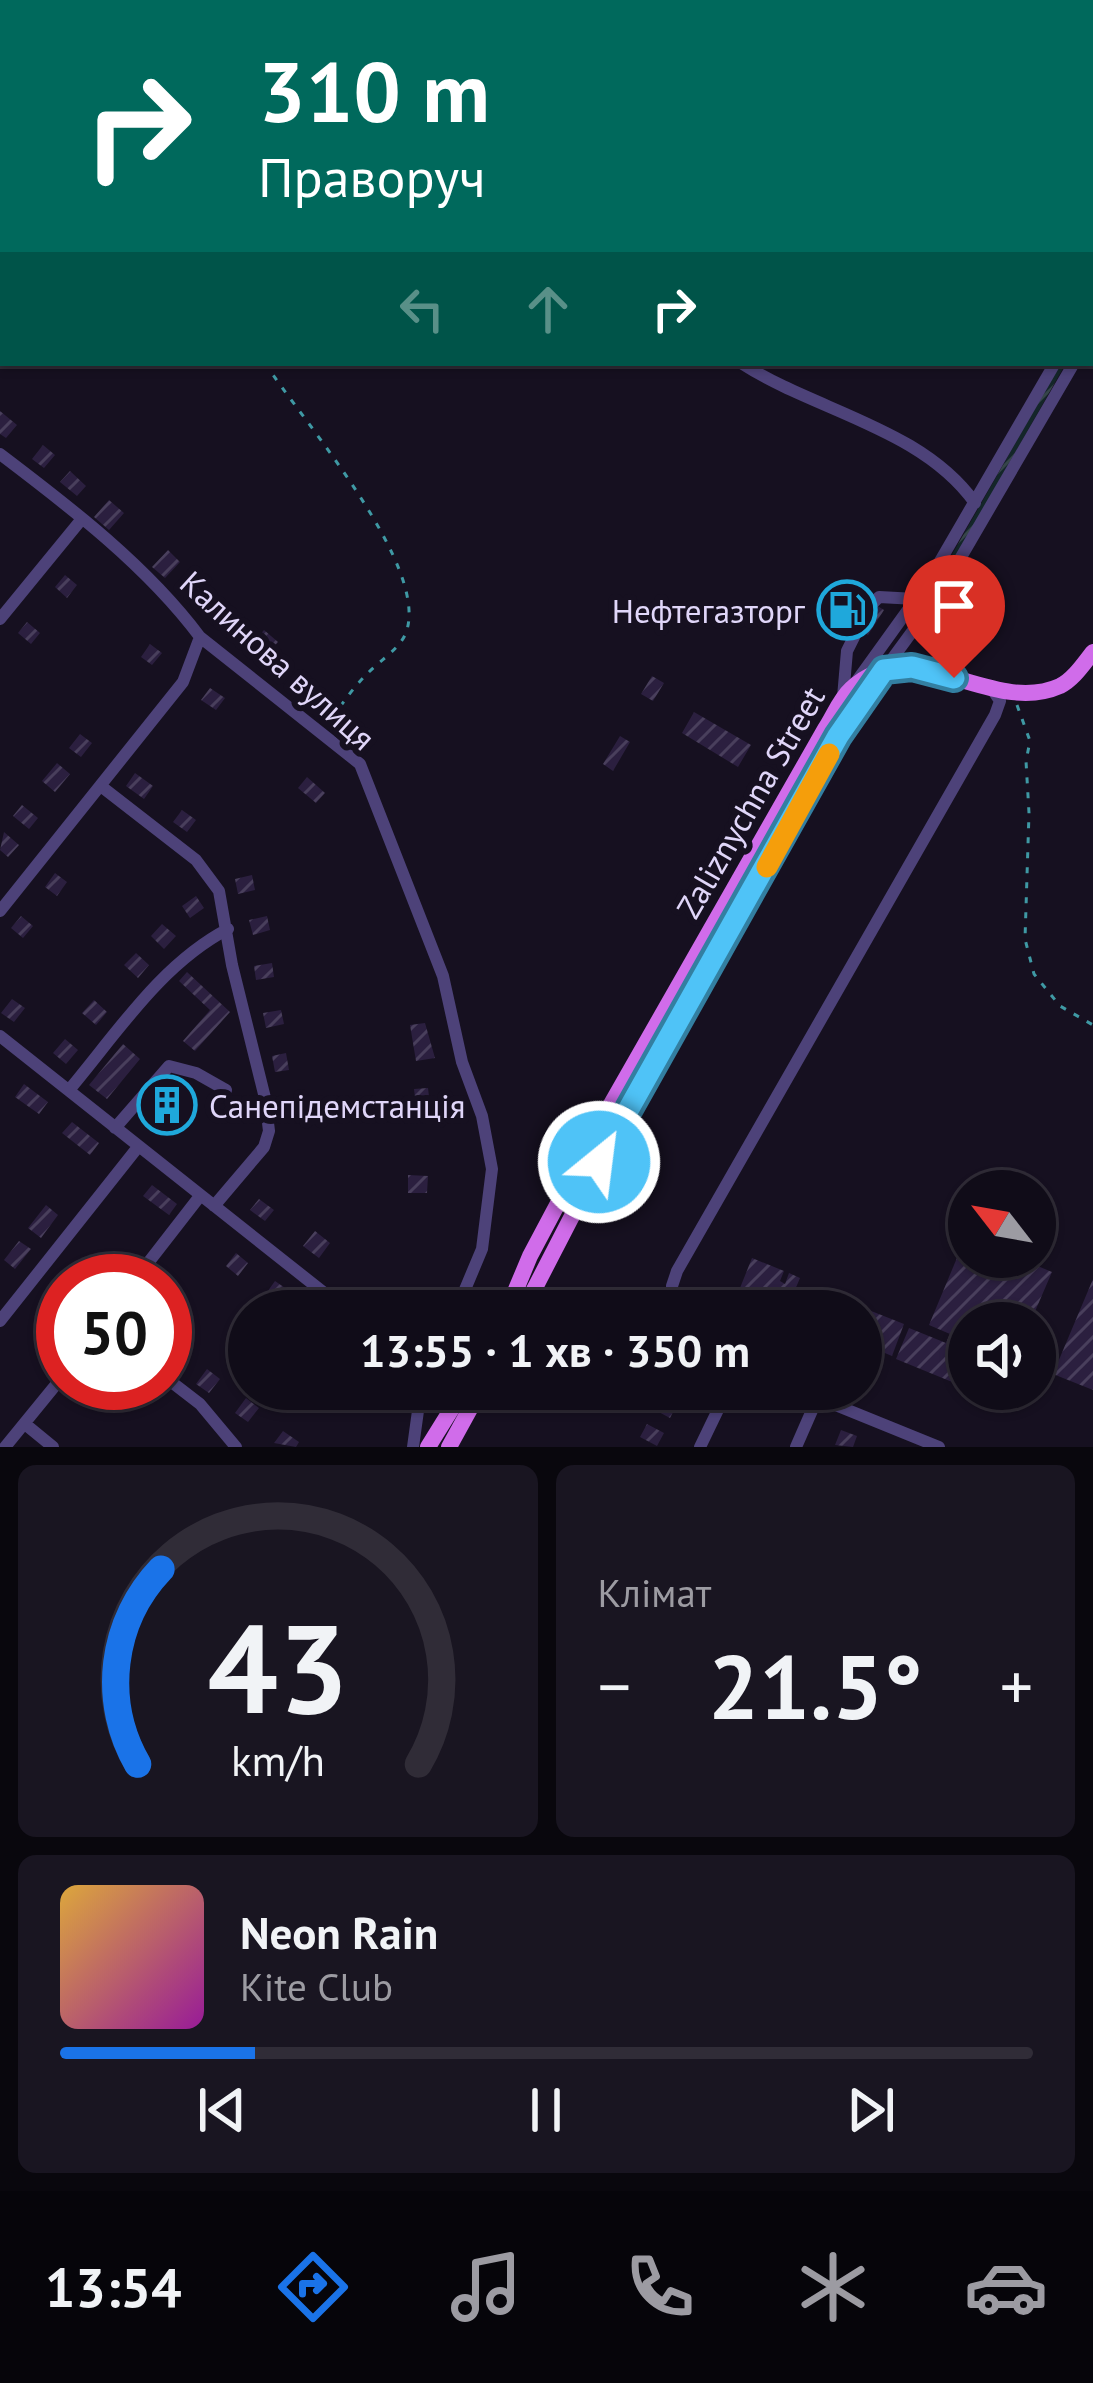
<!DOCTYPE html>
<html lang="uk">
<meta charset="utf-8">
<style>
:root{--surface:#100c18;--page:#191521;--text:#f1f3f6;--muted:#9c9ba2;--line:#302c37;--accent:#1a73e8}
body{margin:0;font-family:"PT Sans",sans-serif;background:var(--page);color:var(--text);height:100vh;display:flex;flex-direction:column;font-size:45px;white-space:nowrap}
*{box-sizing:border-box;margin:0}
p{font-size:39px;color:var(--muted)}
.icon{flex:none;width:66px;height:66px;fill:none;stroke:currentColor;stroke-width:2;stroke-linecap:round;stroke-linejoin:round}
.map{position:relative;height:1447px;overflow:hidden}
.details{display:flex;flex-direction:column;gap:18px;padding:18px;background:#09070d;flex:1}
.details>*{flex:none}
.banner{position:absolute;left:0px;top:0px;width:1095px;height:366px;box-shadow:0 3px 9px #0004,0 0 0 3px var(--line);background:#00695c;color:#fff;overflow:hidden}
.needle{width:78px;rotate:301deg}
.buttons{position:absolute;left:948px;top:1170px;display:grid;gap:24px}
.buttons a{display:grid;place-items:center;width:108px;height:108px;border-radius:50%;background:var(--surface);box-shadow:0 3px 9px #0004,0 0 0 3px var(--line);font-size:60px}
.speed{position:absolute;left:36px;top:1254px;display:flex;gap:24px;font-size:60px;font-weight:700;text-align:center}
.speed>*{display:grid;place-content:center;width:156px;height:156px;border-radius:50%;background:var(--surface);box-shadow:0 3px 9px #0004,0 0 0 3px var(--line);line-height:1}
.speed .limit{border:18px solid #d22;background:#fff;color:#111}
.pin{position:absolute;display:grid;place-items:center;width:102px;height:102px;color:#fff;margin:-123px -51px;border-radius:50% 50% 50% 0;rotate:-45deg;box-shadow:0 0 12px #0007}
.pin .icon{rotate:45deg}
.me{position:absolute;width:132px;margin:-66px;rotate:29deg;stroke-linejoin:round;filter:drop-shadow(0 0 9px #0008)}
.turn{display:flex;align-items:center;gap:42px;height:252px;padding:0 60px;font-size:54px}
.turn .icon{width:156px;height:156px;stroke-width:2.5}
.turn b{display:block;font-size:84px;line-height:102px}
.lanes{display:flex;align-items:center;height:114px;padding:0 60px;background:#0003;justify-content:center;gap:60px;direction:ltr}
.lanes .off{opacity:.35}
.big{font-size:90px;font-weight:700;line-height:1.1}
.details .widget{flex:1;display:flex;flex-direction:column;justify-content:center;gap:18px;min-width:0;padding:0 42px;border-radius:18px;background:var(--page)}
.details .dial{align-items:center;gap:0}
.dial svg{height:312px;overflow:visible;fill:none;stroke:var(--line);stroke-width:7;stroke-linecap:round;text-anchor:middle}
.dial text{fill:var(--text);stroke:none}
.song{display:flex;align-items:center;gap:36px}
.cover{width:144px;height:144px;border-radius:18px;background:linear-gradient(135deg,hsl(40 70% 55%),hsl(300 70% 35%))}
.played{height:12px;border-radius:6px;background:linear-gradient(90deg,var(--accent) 20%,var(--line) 20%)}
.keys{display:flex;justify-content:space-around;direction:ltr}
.heat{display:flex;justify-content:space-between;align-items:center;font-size:66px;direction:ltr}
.details .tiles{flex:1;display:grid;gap:18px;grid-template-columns:1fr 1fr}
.widget:last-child{grid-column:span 2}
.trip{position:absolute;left:228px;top:1290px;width:654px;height:120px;border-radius:60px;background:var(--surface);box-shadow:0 3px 9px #0004,0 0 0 3px var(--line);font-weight:700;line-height:120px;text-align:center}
.dock{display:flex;height:192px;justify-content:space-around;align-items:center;background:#06050a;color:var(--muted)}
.dock .icon{width:84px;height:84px}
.dock .active{color:var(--accent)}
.dock b{font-size:54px;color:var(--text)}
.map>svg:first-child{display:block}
.garden{fill:url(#garden-furrows)}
.building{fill:url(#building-hatch)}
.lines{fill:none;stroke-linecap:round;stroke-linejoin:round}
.minor-tunnel{stroke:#342e41;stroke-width:12;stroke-dasharray:12 6;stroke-linecap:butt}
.path{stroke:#3f99a4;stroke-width:3;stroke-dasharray:6 9;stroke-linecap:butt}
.minor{stroke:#4d4279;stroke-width:12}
.major{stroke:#d06cea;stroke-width:16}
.route-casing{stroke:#337fa1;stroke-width:30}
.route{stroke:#4fc3f7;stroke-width:21}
.slow{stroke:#f59e0b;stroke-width:21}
.labels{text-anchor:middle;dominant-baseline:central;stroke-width:12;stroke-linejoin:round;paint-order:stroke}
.poi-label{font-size:33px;fill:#e0d6f9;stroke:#161020;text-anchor:end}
.street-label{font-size:33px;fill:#e0d6f9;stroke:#161020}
</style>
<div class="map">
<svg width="1093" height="1447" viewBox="0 0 1093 1447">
<defs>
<pattern id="garden-furrows" width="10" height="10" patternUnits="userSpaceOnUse" patternTransform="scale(3)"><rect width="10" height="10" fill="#142629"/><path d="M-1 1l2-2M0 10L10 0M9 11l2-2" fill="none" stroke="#364549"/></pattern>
<pattern id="building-hatch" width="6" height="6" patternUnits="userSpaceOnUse" patternTransform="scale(3)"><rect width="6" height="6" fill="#2b1f3f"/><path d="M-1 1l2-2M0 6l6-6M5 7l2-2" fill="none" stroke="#493f5c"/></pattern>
</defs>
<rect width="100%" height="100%" fill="#161020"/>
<!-- garden -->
<path class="garden" d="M1061,363h5l-121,213 -4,-2z"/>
<!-- building -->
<path class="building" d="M0,411l17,14 -11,13 -6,-4z
M43,445l12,10 -11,13 -12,-9z
M70,471l16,15 -9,10 -17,-14z
M109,500l15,13 -15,17 -15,-13z
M168,550l12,12 -15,16 -13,-11z
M196,574l13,12 -12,14 -14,-12z
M65,575l12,10 -10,13 -12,-11z
M835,590l8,6 -12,19 -9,-5z
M852,590l32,20 -16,25 -31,-19z
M27,622l13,11 -9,11 -13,-11z
M264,630l14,12 -13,16 -15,-12z
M150,644l12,9 -10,12 -11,-8z
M652,676l12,7 -11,18 -12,-7z
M210,688l15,10 -9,12 -15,-10z
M694,712l57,33 -13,22 -56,-34z
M80,734l12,9 -11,14 -12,-9z
M620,736l10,6 -17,29 -10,-7z
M57,763l13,11 -15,18 -13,-11z
M135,773l18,13 -9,13 -18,-13z
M307,777l18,16 -9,10 -18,-15z
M22,805l16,13 -9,11 -16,-13z
M182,810l14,10 -9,12 -14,-10z
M4,832l15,13 -11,12 -8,-7z
M55,873l12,9 -10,14 -12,-9z
M252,875l3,15 -17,4 -3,-15z
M196,896l8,12 -14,10 -8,-12z
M21,916l12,10 -10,12 -12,-10z
M267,916l3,14 -17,5 -4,-15z
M162,924l14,12 -12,13 -13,-13z
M136,953l13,12 -11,13 -14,-13z
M272,963l2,14 -18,3 -2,-14z
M187,972l43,40 -35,39 -12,-10 27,-31 -31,-29z
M12,999l13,9 -11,14 -13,-9z
M94,1000l13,12 -11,13 -14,-12z
M281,1010l3,14 -18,4 -3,-15z
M425,1023l10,35 -19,3 -6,-36z
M65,1039l13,11 -12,14 -13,-11z
M123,1044l17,15 -33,40 -18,-14z
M286,1053l3,17 -14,2 -3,-16z
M174,1079l17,14 -32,38 -17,-14z
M24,1084l24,18 -9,12 -24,-17z
M428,1088l2,17 -14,1 -2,-17z
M295,1095l4,16 -13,3 -4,-16z
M72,1122l27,21 -9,12 -28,-22z
M408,1175l20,1 -1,17h-19z
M152,1185l25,19 -8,11 -26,-19z
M259,1199l15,11 -9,11 -15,-11z
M46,1205l12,10 -17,23 -13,-10z
M969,1229v28h47l36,15 -22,51h-61v66h37l-5,13 -105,-43 13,-31 37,15 4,-9 -21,-9z
M315,1231l15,12 -11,15 -16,-12z
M19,1241l12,8 -16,20 -11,-9z
M236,1253l12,10 -10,13 -12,-10z
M752,1258l32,13 -4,10 5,3 4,-11 11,5 -14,33 -48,-18z
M1093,1279v111l-40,-16z
M275,1281l13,9 -11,14 -12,-9z
M813,1288l91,36 -12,32 -31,-13v-32h-58z
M207,1369l13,10 -11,14 -13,-9z
M662,1396l15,8 -7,14 -15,-8z
M246,1398l13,10 -11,14 -13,-9z
M647,1424l17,9 -7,13 -17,-9z
M841,1430l16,6 -4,11 -18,-2z
M283,1431l16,11 -3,5 -22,-4z"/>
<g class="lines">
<!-- minor-tunnel -->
<path class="minor-tunnel" d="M858,629l15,-26"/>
<!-- path -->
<path class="path" d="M113,0l5,3
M0,91h3
M265,363c36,56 169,207 140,272 -7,15 -27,27 -39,40 -15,15 -27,33 -39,51
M1017,705l13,36 -4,20 3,52 -4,126 9,35 26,32 33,19"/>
<!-- minor -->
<path class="minor" d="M371,0l4,3
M416,3l2,-3
M1092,296l1,-1
M1092,331l1,-2
M741,363c74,48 181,65 234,140
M0,454c70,53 147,112 200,183l160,127 83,212 19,86 20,54 10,53 -10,80 -26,62
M873,603l6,-6 37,2
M0,619l81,-99
M884,670l55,-75 135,-232
M856,682l72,-100 127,-219
M843,697l4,-46 11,-22
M102,787l94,73 23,31 13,74 33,133 4,33 -5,16 -50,59
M0,911l183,-229 17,-45
M0,1036l347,275
M69,1090c48,-57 92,-126 159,-161
M115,1128l54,-62 27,7 30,17
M134,1281l66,-85
M676,1311l-4,-25 5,-15 318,-556 5,-14 -8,-12
M0,1321l138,-174
M165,1377l35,27 36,43
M796,1389l143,58
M25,1424l28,23
M5,1447l58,-71
M413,1447l8,-58
M700,1447l28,-58
M796,1447l21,-48"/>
<!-- major -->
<path class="major" d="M507,1311l23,-55 76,-143 219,-384c8,-12 15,-30 26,-40 62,-58 140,28 209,-3 14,-7 24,-23 33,-34
M523,1311l95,-184 221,-390 42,-62
M428,1447l36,-58
M449,1447l32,-58"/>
</g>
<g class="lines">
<defs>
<path id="route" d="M599,1162l239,-426 46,-66 28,-3 42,11"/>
</defs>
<!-- route casing -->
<use href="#route" class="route-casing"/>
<!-- route -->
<use href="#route" class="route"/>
<!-- slow -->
<path class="slow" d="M767,867l62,-113"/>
</g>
<!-- icons -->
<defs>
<symbol id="fuel-ring" viewBox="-11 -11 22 22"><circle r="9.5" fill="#161020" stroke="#1fa8db" stroke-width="1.5"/><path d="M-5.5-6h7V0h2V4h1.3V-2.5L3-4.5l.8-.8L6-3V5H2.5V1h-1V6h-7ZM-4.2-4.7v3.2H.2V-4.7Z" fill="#1fa8db"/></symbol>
<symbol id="building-ring" viewBox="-11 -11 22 22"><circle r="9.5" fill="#161020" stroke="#1fa8db" stroke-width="1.5"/><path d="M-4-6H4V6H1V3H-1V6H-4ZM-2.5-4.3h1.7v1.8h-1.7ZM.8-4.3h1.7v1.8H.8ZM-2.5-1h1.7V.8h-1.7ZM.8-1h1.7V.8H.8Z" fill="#1fa8db"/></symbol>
</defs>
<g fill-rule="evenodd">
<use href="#fuel-ring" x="814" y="577" width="66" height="66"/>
<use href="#building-ring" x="134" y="1072" width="66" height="66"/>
</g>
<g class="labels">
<!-- poi labels -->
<g class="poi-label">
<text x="805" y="610">Нефтегазторг</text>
<text x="209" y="1105" text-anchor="start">Санепідемстанція</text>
</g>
<!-- street labels -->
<g class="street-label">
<text transform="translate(278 660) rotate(42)">Калинова вулиця</text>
<text transform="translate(750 802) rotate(-60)">Zaliznychna Street</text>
</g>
</g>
</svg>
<div class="buttons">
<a><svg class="needle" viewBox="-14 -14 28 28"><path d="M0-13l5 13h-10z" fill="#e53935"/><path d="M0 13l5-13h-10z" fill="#9c9ba2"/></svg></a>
<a><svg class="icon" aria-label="sound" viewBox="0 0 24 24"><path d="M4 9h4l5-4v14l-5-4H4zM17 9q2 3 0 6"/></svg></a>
</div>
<div class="speed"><div class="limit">50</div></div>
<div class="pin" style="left:954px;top:678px;background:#d93025"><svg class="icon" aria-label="arrive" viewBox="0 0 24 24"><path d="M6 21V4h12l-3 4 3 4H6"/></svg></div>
<svg class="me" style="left:599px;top:1162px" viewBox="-20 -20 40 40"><circle r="17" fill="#4fc3f7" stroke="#fff" stroke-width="3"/><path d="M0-11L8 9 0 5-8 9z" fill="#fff"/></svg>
<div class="trip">13:55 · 1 хв · 350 m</div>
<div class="banner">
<div class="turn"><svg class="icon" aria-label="right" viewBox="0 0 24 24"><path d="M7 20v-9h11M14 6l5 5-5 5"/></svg><div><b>310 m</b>Праворуч</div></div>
<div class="lanes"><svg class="icon off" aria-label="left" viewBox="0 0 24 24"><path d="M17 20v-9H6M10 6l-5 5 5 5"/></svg><svg class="icon off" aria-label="ahead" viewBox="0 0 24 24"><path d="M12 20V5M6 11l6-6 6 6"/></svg><svg class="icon" aria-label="right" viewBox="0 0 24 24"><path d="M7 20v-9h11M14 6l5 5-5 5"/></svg></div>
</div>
</div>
<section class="details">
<div class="tiles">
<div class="widget dial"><svg viewBox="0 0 100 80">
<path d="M14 69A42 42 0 1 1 86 69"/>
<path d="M14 69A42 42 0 0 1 20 19" stroke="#1a73e8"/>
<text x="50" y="56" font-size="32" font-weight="700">43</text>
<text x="50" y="72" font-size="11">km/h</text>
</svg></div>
<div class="widget"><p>Клімат</p>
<div class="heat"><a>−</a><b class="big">21.5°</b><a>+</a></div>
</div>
<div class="widget">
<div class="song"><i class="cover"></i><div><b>Neon Rain</b><p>Kite Club</p></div></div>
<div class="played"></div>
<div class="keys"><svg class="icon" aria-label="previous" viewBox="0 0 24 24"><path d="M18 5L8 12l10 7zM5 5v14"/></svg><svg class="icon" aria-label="pause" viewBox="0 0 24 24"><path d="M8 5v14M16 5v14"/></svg><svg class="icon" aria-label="next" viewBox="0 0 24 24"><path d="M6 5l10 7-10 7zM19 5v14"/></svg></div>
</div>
</div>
</section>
<nav class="dock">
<b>13:54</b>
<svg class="icon active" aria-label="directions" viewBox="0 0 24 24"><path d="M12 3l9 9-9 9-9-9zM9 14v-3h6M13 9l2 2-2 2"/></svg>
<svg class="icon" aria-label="music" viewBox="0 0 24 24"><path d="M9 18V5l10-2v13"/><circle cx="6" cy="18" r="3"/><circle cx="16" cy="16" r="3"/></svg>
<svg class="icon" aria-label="phone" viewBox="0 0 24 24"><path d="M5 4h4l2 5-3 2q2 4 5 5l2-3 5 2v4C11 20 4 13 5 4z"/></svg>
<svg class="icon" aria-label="climate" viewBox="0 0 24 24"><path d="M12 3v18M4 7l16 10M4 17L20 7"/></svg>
<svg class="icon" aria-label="car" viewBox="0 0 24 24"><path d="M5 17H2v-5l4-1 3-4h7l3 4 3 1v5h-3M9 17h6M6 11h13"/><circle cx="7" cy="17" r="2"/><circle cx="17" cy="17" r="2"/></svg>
</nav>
